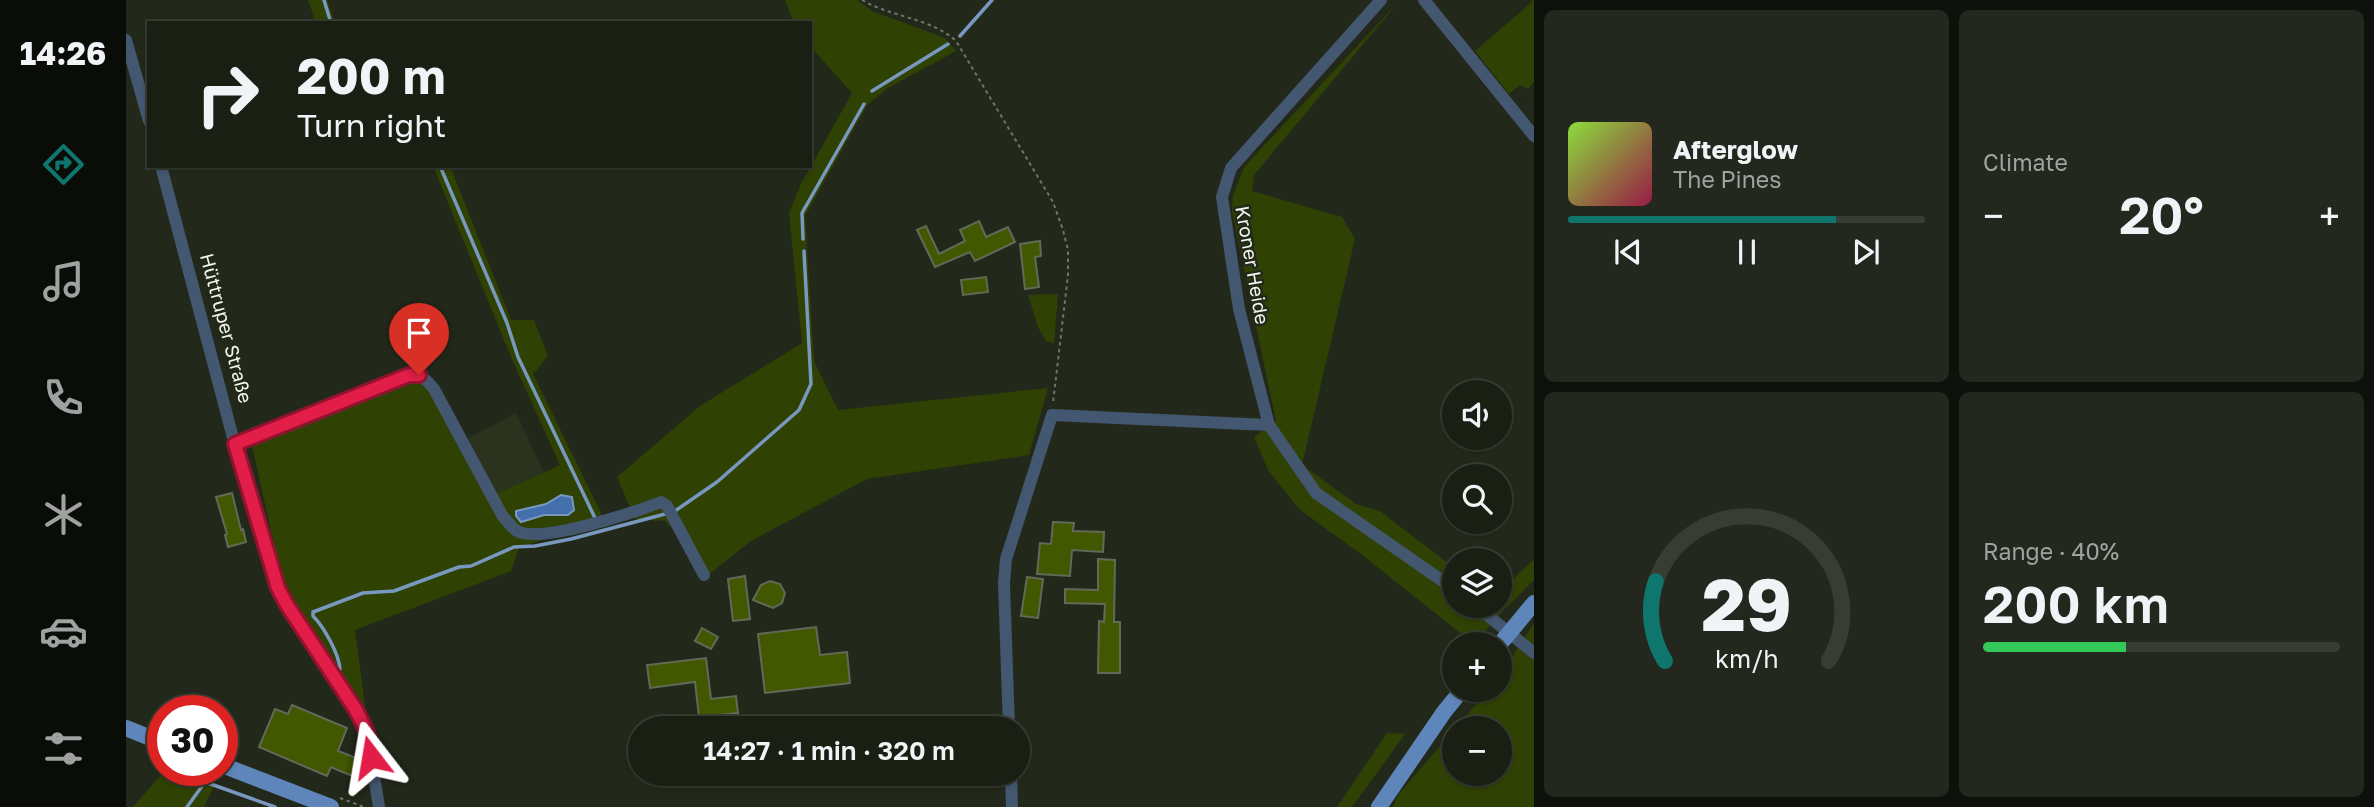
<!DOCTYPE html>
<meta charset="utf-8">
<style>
:root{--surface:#1a1f14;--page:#23271d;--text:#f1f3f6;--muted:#9fa2a0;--line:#383d34;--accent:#0f766e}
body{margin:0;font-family:"Golos Text",sans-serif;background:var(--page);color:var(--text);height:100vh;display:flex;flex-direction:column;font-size:26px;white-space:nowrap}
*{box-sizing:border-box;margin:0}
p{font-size:23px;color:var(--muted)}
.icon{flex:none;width:38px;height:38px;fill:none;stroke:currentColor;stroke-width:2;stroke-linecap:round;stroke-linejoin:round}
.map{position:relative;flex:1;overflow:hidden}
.sheet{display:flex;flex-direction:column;gap:10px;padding:10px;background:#0e110b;width:840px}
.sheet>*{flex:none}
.banner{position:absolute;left:21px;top:21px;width:665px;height:147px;border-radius:0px;box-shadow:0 2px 5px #0004,0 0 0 2px var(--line);background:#1a1f14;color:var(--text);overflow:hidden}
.controls{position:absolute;left:1316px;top:380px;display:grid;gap:14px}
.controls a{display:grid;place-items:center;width:70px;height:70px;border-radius:50%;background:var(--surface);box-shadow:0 2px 5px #0004,0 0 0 2px var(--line);font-size:35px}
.speed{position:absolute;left:21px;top:695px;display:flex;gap:14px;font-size:35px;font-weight:700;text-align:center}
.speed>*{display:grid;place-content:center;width:91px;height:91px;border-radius:50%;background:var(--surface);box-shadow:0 2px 5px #0004,0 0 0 2px var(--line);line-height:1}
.speed .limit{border:10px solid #d22;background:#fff;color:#111}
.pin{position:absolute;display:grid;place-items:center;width:60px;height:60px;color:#fff;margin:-72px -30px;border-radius:50% 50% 50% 0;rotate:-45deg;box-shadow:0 0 7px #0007}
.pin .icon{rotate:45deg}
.me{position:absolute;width:77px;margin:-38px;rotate:346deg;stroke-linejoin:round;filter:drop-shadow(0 0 5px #0008)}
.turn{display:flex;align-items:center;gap:24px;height:147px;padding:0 35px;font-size:32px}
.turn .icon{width:91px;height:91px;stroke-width:2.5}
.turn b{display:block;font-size:49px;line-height:60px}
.big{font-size:52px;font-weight:600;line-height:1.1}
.sheet .widget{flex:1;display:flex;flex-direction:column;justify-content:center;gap:10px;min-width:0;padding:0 24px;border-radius:10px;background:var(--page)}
.sheet .dial{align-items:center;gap:0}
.dial svg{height:182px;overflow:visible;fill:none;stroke:var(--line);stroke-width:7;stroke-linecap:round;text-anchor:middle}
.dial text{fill:var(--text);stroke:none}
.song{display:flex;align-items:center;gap:21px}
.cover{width:84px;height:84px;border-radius:10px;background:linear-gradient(135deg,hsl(90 70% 55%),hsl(340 70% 35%))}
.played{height:7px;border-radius:4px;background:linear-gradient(90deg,var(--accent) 75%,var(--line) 75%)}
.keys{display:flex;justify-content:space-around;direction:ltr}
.heat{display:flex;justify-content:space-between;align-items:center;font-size:38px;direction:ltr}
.charge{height:10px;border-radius:5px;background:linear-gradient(90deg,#34c759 40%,var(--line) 0)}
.sheet .tiles{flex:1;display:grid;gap:10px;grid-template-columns:repeat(2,1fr)}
.trip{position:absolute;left:502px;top:716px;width:402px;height:70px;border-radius:35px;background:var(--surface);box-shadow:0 2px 5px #0004,0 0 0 2px var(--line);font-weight:600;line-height:70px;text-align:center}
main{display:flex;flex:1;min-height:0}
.menu{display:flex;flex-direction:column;width:126px;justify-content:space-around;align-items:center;background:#0a0c08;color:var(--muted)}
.menu .icon{width:49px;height:49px}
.menu .current{color:var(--accent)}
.menu b{font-size:32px;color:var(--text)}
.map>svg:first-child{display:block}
.built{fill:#2b331e}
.green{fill:#304104;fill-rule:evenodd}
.water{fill:#4370ad;stroke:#7898c0;stroke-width:2}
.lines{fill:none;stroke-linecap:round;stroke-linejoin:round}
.stream{stroke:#7898c0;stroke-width:3.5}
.building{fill:#425800;stroke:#636958;stroke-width:2}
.path{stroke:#707568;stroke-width:2;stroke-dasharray:3.5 3.5;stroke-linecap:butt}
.minor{stroke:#445770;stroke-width:12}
.major{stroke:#5f86ba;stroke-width:16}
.route-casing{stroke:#92132f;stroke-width:18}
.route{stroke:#e11d48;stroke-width:12}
.labels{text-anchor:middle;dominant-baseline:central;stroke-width:5;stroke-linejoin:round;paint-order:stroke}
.street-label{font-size:19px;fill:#f3f7ed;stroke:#23291a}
</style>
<main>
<nav class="menu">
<b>14:26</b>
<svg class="icon current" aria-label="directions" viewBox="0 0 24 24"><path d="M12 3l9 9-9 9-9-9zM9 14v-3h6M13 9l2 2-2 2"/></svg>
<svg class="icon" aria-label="music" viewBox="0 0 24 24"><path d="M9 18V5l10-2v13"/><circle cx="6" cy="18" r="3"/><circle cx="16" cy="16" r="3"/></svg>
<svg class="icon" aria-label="phone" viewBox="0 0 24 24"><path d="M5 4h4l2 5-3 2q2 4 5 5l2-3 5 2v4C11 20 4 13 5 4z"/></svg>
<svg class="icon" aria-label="climate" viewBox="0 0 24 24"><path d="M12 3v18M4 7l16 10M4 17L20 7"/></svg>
<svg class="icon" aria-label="car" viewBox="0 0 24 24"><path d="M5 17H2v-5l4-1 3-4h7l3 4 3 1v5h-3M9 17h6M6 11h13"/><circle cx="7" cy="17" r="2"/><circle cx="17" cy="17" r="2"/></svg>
<svg class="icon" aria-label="filters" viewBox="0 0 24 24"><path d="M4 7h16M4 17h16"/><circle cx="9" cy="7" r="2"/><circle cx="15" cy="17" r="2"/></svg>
</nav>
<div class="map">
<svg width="1408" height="807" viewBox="0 0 1408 807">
<rect width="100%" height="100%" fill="#23291a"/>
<!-- built -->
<path class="built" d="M390,413l28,59 -48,22 -29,-55z"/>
<!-- green -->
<path class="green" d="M182,0h19l8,23h-19z
M659,0h72l15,11 73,27 11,13 -68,37 -21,17 -62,111 9,145 24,49 210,-22 -19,67 -162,24 -116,62 -43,34 -27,-37 -16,-17 -30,-2 -18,-42 83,-71 102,-63 -13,-130 12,-29 51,-91 -42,-47v-23h-20l3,-2z
M1274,0l-146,175 -2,16 90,26 13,22 -53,226 54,39 24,7 74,57v38h46v-14l34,-33v21l-32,32 -28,32 -113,-90 -62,-45 -31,-39 -14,-33 22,-16 -44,-210 1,-16 11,-28z
M1405,0h3v82l-6,7 -8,-4 -11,9 -34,-43 57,-49z
M307,166h17l61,154h23l14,36 -15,18 71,145 -85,29 -8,23 -156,59 10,76 -46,-61 -36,-60 -32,-144 168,-70 68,127 73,-33 -49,-108zM435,495l7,20h-24l-23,7 -5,-11 30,-7z
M932,294l-4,49 -8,-2 -8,-14 -10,-32z
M1408,623v184h-141l5,-12 56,-65v44h46v-46h-44l32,-38h12v-15z
M1261,733l18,1 -53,73h-15z
M39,770h18l32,14 -11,23h-71z"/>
<!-- water -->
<path class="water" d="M435,495l11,2 2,13 -6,5h-24l-23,7 -5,-6v-5l30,-7z"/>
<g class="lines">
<!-- stream -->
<path class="stream" d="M198,0l7,23
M834,36l32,-36
M746,91l76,-47
M314,166l67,157 11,34 77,161
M677,239l-1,-26 62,-109
M549,511l42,-29 82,-72 12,-26 -7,-133
M214,669c-1,-15 -16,-42 -27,-53v-4l50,-19 31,-2 65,-24 12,-1 43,-19 21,-1 36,-7 94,-25
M61,807l18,-25 70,25"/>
</g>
<!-- building -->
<path class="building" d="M853,221l7,16 22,-10 7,15 -40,19 -5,-9 -35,15 -18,-37 9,-4 13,28 26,-13 -5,-11z
M914,241l1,15 -6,1 4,30 -14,2 -5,-45z
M860,277l2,15 -25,3 -2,-15z
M106,493l9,37 2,-1 3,13 -18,5 -3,-12 2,-1 -11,-37z
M927,522l21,1 -1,8 31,1 -1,20 -31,-2 -2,26 -33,-2 3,-31 11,1z
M972,559l17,1 -1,62h6v51h-22l1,-52 5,1 1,-18 -40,-1v-14l33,1z
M619,576l5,43 -17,2 -5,-42z
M901,577l16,2 -5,39 -17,-2z
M644,581l10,3 5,9 -3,10 -9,5 -20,-8 8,-15z
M690,627l4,28 27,-3 3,31 -85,10 -7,-59z
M576,628l16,9 -7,12 -16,-8z
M580,658l5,41 25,-3 2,17 -39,4 -4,-35 -45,6 -3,-23z
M166,705l55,23 -9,23 21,8 -7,17 -21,-9 -4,9 -68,-29 16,-38 13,5z"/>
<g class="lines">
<!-- path -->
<path class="path" d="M736,0c29,17 69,18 94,41l97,161 10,28 5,20v25l-15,128
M214,798l24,9"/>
<!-- minor -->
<path class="minor" d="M1298,0l110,136
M0,40l23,81
M35,166l84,317 33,105 9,17 69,105 11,22 12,75
M1143,425l47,68 138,96
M109,444l174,-69c13,0 17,4 25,14l68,126c4,5 10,13 15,16 24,13 118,-19 144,-29l6,4 37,69
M1350,606l58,47
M883,728l-5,-145 2,-24 46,-144 217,10 -30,-116 -17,-112 9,-29 150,-168
M885,774l1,33"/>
<!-- major -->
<path class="major" d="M1374,644l34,-41
M0,728l37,15
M96,765l109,42
M1253,807l65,-95 18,-22"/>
</g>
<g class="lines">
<defs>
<path id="route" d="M245,757l-4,-25 -11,-22 -69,-105 -9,-17 -43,-144 174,-69h10"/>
</defs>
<!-- route casing -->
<use href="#route" class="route-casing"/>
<!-- route -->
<use href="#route" class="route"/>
</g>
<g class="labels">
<!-- street labels -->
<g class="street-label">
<text transform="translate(1127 265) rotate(80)">Kroner Heide</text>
<text transform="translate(101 328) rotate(75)">Hüttruper Straße</text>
</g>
</g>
</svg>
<div class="controls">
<a><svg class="icon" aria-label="sound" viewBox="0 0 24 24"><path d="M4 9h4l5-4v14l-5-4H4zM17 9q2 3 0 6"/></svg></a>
<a><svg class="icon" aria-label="search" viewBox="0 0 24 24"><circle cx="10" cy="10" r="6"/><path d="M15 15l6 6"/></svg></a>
<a><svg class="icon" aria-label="layers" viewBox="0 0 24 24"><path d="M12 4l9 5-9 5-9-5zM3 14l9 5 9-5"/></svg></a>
<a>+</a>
<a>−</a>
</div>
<div class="speed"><div class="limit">30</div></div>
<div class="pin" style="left:293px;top:375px;background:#d93025"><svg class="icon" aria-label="arrive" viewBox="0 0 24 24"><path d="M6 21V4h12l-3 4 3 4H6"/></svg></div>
<svg class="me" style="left:245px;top:757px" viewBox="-20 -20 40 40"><path d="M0-17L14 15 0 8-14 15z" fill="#e11d48" stroke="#fff" stroke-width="4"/></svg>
<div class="trip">14:27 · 1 min · 320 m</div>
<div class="banner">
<div class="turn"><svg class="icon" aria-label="right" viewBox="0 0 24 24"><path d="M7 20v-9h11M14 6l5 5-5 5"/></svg><div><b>200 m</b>Turn right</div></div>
</div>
</div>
<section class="sheet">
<div class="tiles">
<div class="widget">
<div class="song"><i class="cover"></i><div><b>Afterglow</b><p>The Pines</p></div></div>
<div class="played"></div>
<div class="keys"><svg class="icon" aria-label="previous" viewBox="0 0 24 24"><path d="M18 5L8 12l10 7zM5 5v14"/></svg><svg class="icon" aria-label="pause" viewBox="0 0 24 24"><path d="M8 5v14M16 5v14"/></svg><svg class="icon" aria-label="next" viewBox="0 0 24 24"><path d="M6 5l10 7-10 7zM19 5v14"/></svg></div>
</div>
<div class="widget"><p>Climate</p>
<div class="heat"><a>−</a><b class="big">20°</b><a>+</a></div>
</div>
<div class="widget dial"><svg viewBox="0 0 100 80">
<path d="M14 69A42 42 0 1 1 86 69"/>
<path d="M14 69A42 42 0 0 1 10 34" stroke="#0f766e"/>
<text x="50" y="56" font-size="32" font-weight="700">29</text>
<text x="50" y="72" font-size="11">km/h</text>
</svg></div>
<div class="widget"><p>Range · 40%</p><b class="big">200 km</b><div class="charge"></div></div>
</div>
</section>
</main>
